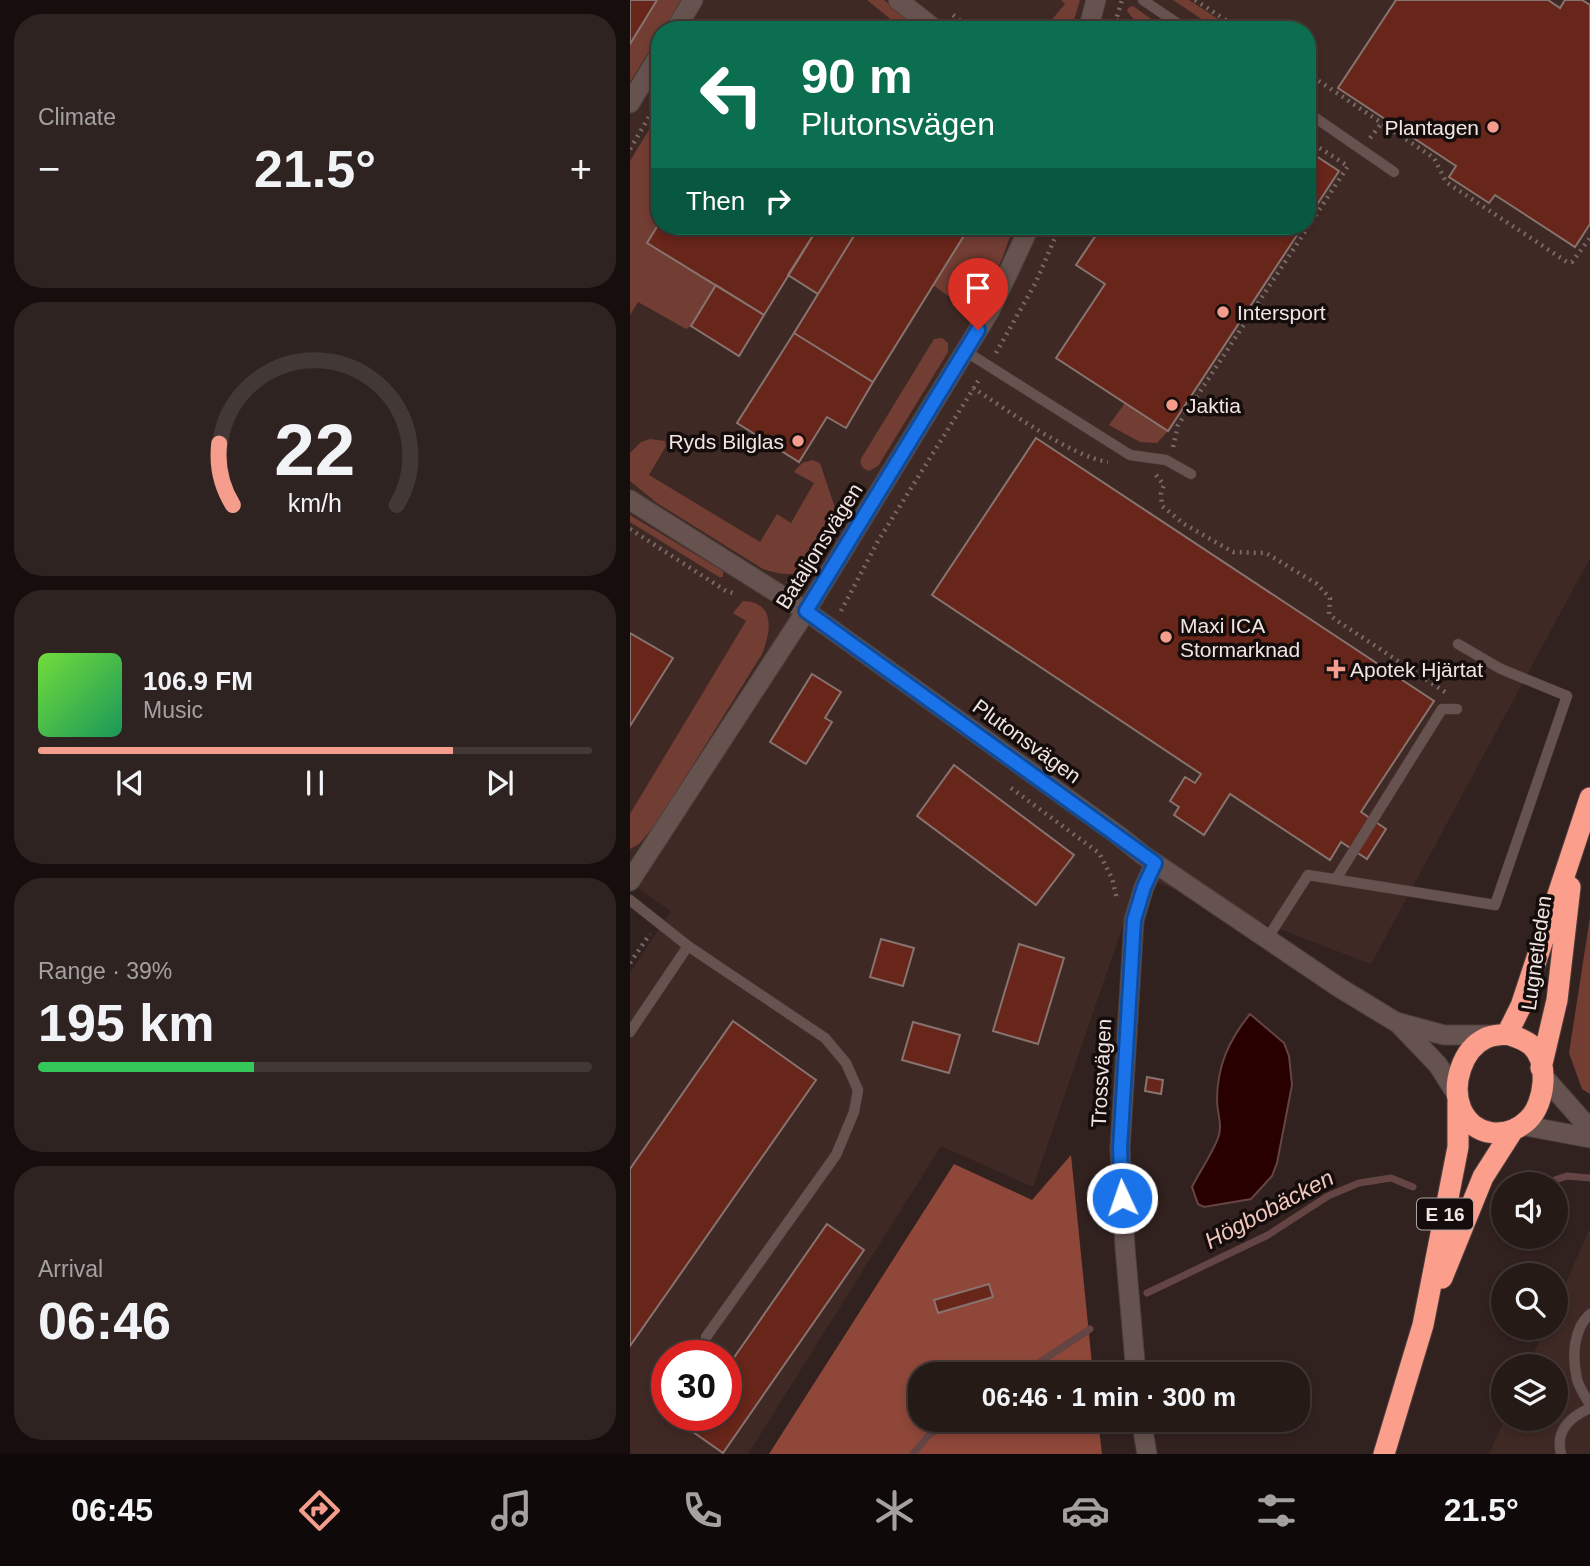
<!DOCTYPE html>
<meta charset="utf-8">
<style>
:root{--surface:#261a17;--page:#2e2320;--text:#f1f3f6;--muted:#a4a1a1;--line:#423836;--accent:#f49d8c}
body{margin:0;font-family:Helvetica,sans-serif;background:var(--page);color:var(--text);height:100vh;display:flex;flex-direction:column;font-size:26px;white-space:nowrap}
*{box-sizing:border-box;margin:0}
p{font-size:23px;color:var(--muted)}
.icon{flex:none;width:38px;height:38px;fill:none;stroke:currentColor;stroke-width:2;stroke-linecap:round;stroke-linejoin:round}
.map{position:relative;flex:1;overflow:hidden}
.drawer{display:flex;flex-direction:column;gap:14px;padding:14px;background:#150e0d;width:630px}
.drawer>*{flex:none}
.guide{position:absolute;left:21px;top:21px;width:665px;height:214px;border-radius:28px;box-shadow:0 4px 10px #0003,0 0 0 2px var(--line);background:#0b6e4f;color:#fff;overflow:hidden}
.buttons{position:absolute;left:861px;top:1172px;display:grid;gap:14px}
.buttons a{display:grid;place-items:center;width:77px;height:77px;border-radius:50%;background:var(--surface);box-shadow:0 4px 10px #0003,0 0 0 2px var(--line);font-size:35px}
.speed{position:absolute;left:21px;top:1340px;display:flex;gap:14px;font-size:35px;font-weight:700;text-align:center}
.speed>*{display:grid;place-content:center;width:91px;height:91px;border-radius:50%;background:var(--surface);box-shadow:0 4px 10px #0003,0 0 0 2px var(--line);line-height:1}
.speed .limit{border:10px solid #d22;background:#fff;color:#111}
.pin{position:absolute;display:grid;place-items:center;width:60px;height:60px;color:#fff;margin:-72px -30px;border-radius:50% 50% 50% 0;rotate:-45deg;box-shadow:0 0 7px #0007}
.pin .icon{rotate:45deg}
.me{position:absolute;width:77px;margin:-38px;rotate:357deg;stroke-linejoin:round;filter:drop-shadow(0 0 5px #0008)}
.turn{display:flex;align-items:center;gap:24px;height:147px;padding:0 35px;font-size:32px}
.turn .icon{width:91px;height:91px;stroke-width:2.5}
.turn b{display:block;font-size:49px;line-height:60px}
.then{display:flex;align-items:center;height:66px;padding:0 35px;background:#0003;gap:14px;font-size:26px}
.big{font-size:52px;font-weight:600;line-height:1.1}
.drawer .tile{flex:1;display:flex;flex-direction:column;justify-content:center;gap:10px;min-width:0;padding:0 24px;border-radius:28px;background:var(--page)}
.drawer .dial{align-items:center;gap:0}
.dial svg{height:182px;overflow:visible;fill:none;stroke:var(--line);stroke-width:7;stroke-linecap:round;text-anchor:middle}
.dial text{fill:var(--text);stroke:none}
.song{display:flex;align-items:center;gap:21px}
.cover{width:84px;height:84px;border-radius:10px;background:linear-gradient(135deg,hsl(100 70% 55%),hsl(150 70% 35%))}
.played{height:7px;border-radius:4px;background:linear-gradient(90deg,var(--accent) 75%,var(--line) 75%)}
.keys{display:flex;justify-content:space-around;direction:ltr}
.heat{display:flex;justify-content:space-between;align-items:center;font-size:38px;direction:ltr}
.charge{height:10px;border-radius:5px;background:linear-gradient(90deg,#34c759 39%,var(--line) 0)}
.trip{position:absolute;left:278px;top:1362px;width:402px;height:70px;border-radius:28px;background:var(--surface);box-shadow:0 4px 10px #0003,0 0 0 2px var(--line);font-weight:600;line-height:70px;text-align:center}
.tab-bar{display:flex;height:112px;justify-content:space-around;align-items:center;background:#0f0a09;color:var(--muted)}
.tab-bar .icon{width:49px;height:49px}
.tab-bar .on{color:var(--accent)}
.tab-bar b{font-size:32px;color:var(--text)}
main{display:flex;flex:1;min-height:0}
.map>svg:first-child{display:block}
.built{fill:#3f2924;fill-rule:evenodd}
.green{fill:#723d33}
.forest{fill:#8e4739}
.water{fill:#280000;stroke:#644544;stroke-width:2}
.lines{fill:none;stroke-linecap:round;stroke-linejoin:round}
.stream{stroke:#644544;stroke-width:7}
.building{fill:#682519;stroke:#87736f;stroke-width:2}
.lane-casing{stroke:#4d3f3d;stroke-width:11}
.street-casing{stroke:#4d3f3d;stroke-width:21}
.highway-casing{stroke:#4d3f3d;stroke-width:23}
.path{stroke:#776966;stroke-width:4.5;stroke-dasharray:2 5;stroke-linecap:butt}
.lane{stroke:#66534f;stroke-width:10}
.street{stroke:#66534f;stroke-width:19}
.highway{stroke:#fb9e8b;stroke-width:21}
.route-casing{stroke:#114b97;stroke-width:18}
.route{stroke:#1a73e8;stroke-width:12}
.poi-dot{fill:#f49d8c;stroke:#150d0c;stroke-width:2.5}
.labels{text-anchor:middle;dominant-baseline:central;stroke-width:7;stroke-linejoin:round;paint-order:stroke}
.shield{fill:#150d0c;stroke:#afa4a2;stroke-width:2}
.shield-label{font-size:19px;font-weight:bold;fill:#f1e5e3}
.poi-label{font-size:21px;fill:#f1e5e3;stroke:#150d0c;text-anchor:start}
.street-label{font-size:21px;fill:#f1e5e3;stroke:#150d0c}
.water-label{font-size:23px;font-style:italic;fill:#f1c6bc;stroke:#150d0c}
</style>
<main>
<section class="drawer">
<div class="tile"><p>Climate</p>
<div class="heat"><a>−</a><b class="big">21.5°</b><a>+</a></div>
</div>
<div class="tile dial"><svg viewBox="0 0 100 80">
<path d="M14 69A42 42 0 1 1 86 69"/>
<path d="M14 69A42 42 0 0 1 8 42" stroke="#f49d8c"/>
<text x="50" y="56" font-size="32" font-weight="700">22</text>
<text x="50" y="72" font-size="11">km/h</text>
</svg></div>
<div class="tile">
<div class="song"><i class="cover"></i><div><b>106.9 FM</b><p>Music</p></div></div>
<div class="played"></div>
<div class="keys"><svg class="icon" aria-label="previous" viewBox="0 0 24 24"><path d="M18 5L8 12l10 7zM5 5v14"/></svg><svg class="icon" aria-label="pause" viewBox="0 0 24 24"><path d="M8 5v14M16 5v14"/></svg><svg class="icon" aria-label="next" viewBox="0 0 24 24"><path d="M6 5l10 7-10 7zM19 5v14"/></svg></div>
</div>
<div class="tile"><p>Range · 39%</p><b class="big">195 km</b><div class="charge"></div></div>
<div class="tile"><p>Arrival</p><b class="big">06:46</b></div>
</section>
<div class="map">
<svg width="960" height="1454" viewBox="0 0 960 1454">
<rect width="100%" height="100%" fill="#32221f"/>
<!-- built -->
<path class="built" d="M0,0h960v558l-219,406 -231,-88 -107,311 -92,-41 -193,308h-118v-481l41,-62 -41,-28zM30,30h647v196h-647zM37,1356h59v60h-59z
M960,1228v226h-101l16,-35h51v-52h-28l17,-39h11v-23z"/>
<!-- green -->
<path class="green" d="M27,0h24l-18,30h-3v4l-30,48v-38z
M237,0h17l38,30h-18z
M431,0h19l-9,30h-28l22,-26z
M543,0h16l46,30h-17z
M503,6l34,24c-20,0 -27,-2 -40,-19l1,-3z
M28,115l2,1v104l-13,23 69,42 -25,41 -5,3 -48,-27 -8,13v-154z
M340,226h44c-9,22 -22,76 -51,75 -11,0 -21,-10 -30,-16z
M312,338l6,5v9l-70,114 -9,5 -6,-3 -3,-6 2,-5 72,-118z
M495,403l43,28 -11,12 -17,-1 -31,-17z
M20,439l15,2 1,5 -17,29 111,67 17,-28 14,9 23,-40 -20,-11 8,-9 10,-3 8,3 21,63c-23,35 -31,59 -78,43l-106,-66 -27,-22v-28l11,-11z
M0,515l93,56v6h-4l-89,-55z
M113,601c33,1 28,31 19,53l-105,169 -18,21 -9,5v-35l116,-193 -13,-8z
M960,917v177l-8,-5 -13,-36z"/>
<!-- forest -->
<path class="forest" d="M441,1155l22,219h-173v45h178l4,35h-333l185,-290 78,36z"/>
<!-- water -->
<path class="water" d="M620,1014l34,29 5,13 3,29 -15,78 -5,13 -21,23 -47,8 -6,-3 -6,-17c7,-14 21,-35 26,-49 5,-13 -1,-25 -1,-38 0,-34 12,-60 33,-86z"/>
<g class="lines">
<!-- stream -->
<path class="stream" d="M909,1185l28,-9 23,2
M517,1293l121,-58 60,-39 31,-13 32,-5 22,9
M392,1374l68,-45
M283,1454l16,-19 24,-16"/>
</g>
<!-- building -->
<path class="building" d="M0,0h27l-27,44z
M766,0h152l12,8 5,-8h17l8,5v219l-15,23 -80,-52 -6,8 -40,-26 7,-11 -118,-78z
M677,150l32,21 -32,49z
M30,222v4h159l-55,89 -117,-72z
M189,226h41l-42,68 -30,-19z
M230,226h110l-97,156 -79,-49z
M472,226h201l-135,205 -112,-73 49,-74 -29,-19z
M86,285l48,30 -25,41 -48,-30z
M164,333l79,49 -27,46 -19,-11 -28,45 -62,-39z
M406,438l398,263 -73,111 25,17 -19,30 -26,-17 -11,18 -100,-66 -26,41 -30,-20 5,-8 -9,-6 15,-24 10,6 6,-9 -269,-179z
M0,633l43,25 -43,68z
M182,674l29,18 -16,26 7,4 -26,42 -36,-22z
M324,765l120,90 -38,50 -119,-89z
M251,939l33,9 -11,38 -33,-9z
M389,944l45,14 -26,86 -45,-13z
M103,1021l83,59 -186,266v-177z
M283,1022l47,13 -11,38 -47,-13z
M517,1077l16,3 -2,14 -16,-3z
M197,1224l37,26 -141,203 -37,-26 8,-11h32v-47z
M359,1284l4,13 -55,16 -4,-13z"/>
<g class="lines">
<defs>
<path id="lane" d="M513,0l44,30
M677,112l87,60
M335,351l165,104 36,5 25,14
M706,879l106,-170h15
M0,900l58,46 137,92 21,25 12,27 -4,22 -18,43 -130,182
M637,939l41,-64 187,30 72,-209 -66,-27 -43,-25
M0,1032l58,-86
M960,1314c-17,15 -18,43 -13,65 2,9 9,18 13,26
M931,1454c-6,-24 9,-37 29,-46"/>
<path id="street" d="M268,0l38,30
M45,30l18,-30
M458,30l8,-30
M0,103l30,-49
M0,500l176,111 312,224 25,20 197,133 56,34 48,13h49
M0,881l176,-270 185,-302 39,-83
M767,1022l41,43 19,30
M913,1076l47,53
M891,1125l69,13
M506,1374l-11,-127 -5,-98 14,-229 10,-33 11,-24
M511,1419l6,35"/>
<path id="highway" d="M877,1034c9,3 17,5 24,11 19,17 14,59 -3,75 -22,21 -55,16 -67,-11 -10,-24 1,-60 25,-71 6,-3 14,-3 21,-4z
M877,1034l14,-28 69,-208
M911,1068l16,-68 13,-113
M812,1278l41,-101 30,-47
M754,1454l39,-129 35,-178v-45"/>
</defs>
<!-- lane casing -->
<use href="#lane" class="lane-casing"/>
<!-- street casing -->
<use href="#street" class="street-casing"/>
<!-- highway casing -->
<use href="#highway" class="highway-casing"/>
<!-- path -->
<path class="path" d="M565,0l46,30
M323,15l18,15
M486,20l16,10
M483,30l9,-30
M677,73l127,85 12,24 121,80h5l18,-24
M740,138l12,-15
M0,149l19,-32
M366,353l40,-71 24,-56
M343,388c33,21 99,69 135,74
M543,447l5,-22 170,-259 -41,-26
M526,475l8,10 -3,8 1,13 22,18 49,28 33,1 51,31 13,14 -1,16 7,6 109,72
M0,529l96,62 7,2
M211,611l37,-70 102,-163
M381,788l88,65 13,25 5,21
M0,963l20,-29"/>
<!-- lane -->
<use href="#lane" class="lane"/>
<!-- street -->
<use href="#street" class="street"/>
<!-- highway -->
<use href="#highway" class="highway"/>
</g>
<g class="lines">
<defs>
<path id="route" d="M348,330l-172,281 349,252 -11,24 -10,33 -14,229 2,49"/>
</defs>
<!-- route casing -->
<use href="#route" class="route-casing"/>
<!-- route -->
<use href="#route" class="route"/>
</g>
<!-- markers -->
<g class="poi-dot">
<circle cx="863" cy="127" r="7"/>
<circle cx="593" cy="312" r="7"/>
<circle cx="542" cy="405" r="7"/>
<circle cx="168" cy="441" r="7"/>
<circle cx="536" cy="637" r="7"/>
<path d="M702.5 658.5h7v7h7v7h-7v7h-7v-7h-7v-7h7z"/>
</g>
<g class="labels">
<!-- shield labels -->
<rect class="shield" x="787" y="1198.5" width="56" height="31" rx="5"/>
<g class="shield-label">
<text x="815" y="1214">E 16</text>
</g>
<!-- poi labels -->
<g class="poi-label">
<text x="849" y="127" text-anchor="end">Plantagen</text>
<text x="607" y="312">Intersport</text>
<text x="556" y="405">Jaktia</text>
<text x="154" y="441" text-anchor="end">Ryds Bilglas</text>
<text x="550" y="625">Maxi ICA<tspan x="550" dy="24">Stormarknad</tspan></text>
<text x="720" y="669">Apotek Hjärtat</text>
</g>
<!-- street labels -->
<g class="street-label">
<text transform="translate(189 546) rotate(-58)">Bataljonsvägen</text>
<text transform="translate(397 741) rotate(36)">Plutonsvägen</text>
<text transform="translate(906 953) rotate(-82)">Lugnetleden</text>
<text transform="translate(471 1073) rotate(-87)">Trossvägen</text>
</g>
<!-- water labels -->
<g class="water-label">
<text transform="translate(639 1209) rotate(-28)">Högbobäcken</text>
</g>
</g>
</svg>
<div class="buttons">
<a><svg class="icon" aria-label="sound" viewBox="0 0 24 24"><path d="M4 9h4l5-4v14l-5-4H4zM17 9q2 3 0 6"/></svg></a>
<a><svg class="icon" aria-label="search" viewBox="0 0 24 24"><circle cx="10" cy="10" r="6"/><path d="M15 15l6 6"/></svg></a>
<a><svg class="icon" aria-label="layers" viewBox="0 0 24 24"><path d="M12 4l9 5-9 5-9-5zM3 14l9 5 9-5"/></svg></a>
</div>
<div class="speed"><div class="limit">30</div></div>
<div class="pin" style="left:348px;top:330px;background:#d93025"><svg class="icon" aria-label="arrive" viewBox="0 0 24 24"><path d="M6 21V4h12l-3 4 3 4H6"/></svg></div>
<svg class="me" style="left:492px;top:1198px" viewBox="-20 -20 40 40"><circle r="17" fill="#1a73e8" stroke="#fff" stroke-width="3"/><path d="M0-11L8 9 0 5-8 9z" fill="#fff"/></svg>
<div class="trip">06:46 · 1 min · 300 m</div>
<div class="guide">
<div class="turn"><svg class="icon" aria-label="left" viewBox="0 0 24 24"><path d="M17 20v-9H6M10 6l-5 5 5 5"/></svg><div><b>90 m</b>Plutonsvägen</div></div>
<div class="then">Then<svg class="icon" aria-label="right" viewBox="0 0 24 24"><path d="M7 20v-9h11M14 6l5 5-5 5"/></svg></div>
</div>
</div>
</main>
<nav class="tab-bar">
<b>06:45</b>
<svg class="icon on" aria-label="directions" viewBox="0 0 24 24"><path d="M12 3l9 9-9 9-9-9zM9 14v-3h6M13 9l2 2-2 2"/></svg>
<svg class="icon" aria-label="music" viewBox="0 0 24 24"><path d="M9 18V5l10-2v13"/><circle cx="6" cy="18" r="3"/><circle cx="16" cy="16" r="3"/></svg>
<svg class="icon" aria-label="phone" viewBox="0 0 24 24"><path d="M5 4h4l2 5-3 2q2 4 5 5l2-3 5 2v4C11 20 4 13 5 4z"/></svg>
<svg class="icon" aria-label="climate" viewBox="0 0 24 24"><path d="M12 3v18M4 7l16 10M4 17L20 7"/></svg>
<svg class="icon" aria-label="car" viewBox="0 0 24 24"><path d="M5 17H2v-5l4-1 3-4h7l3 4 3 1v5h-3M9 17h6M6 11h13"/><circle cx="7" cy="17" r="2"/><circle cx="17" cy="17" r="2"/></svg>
<svg class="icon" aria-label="filters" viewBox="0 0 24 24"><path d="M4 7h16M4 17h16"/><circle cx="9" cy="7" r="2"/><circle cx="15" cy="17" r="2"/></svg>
<b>21.5°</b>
</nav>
